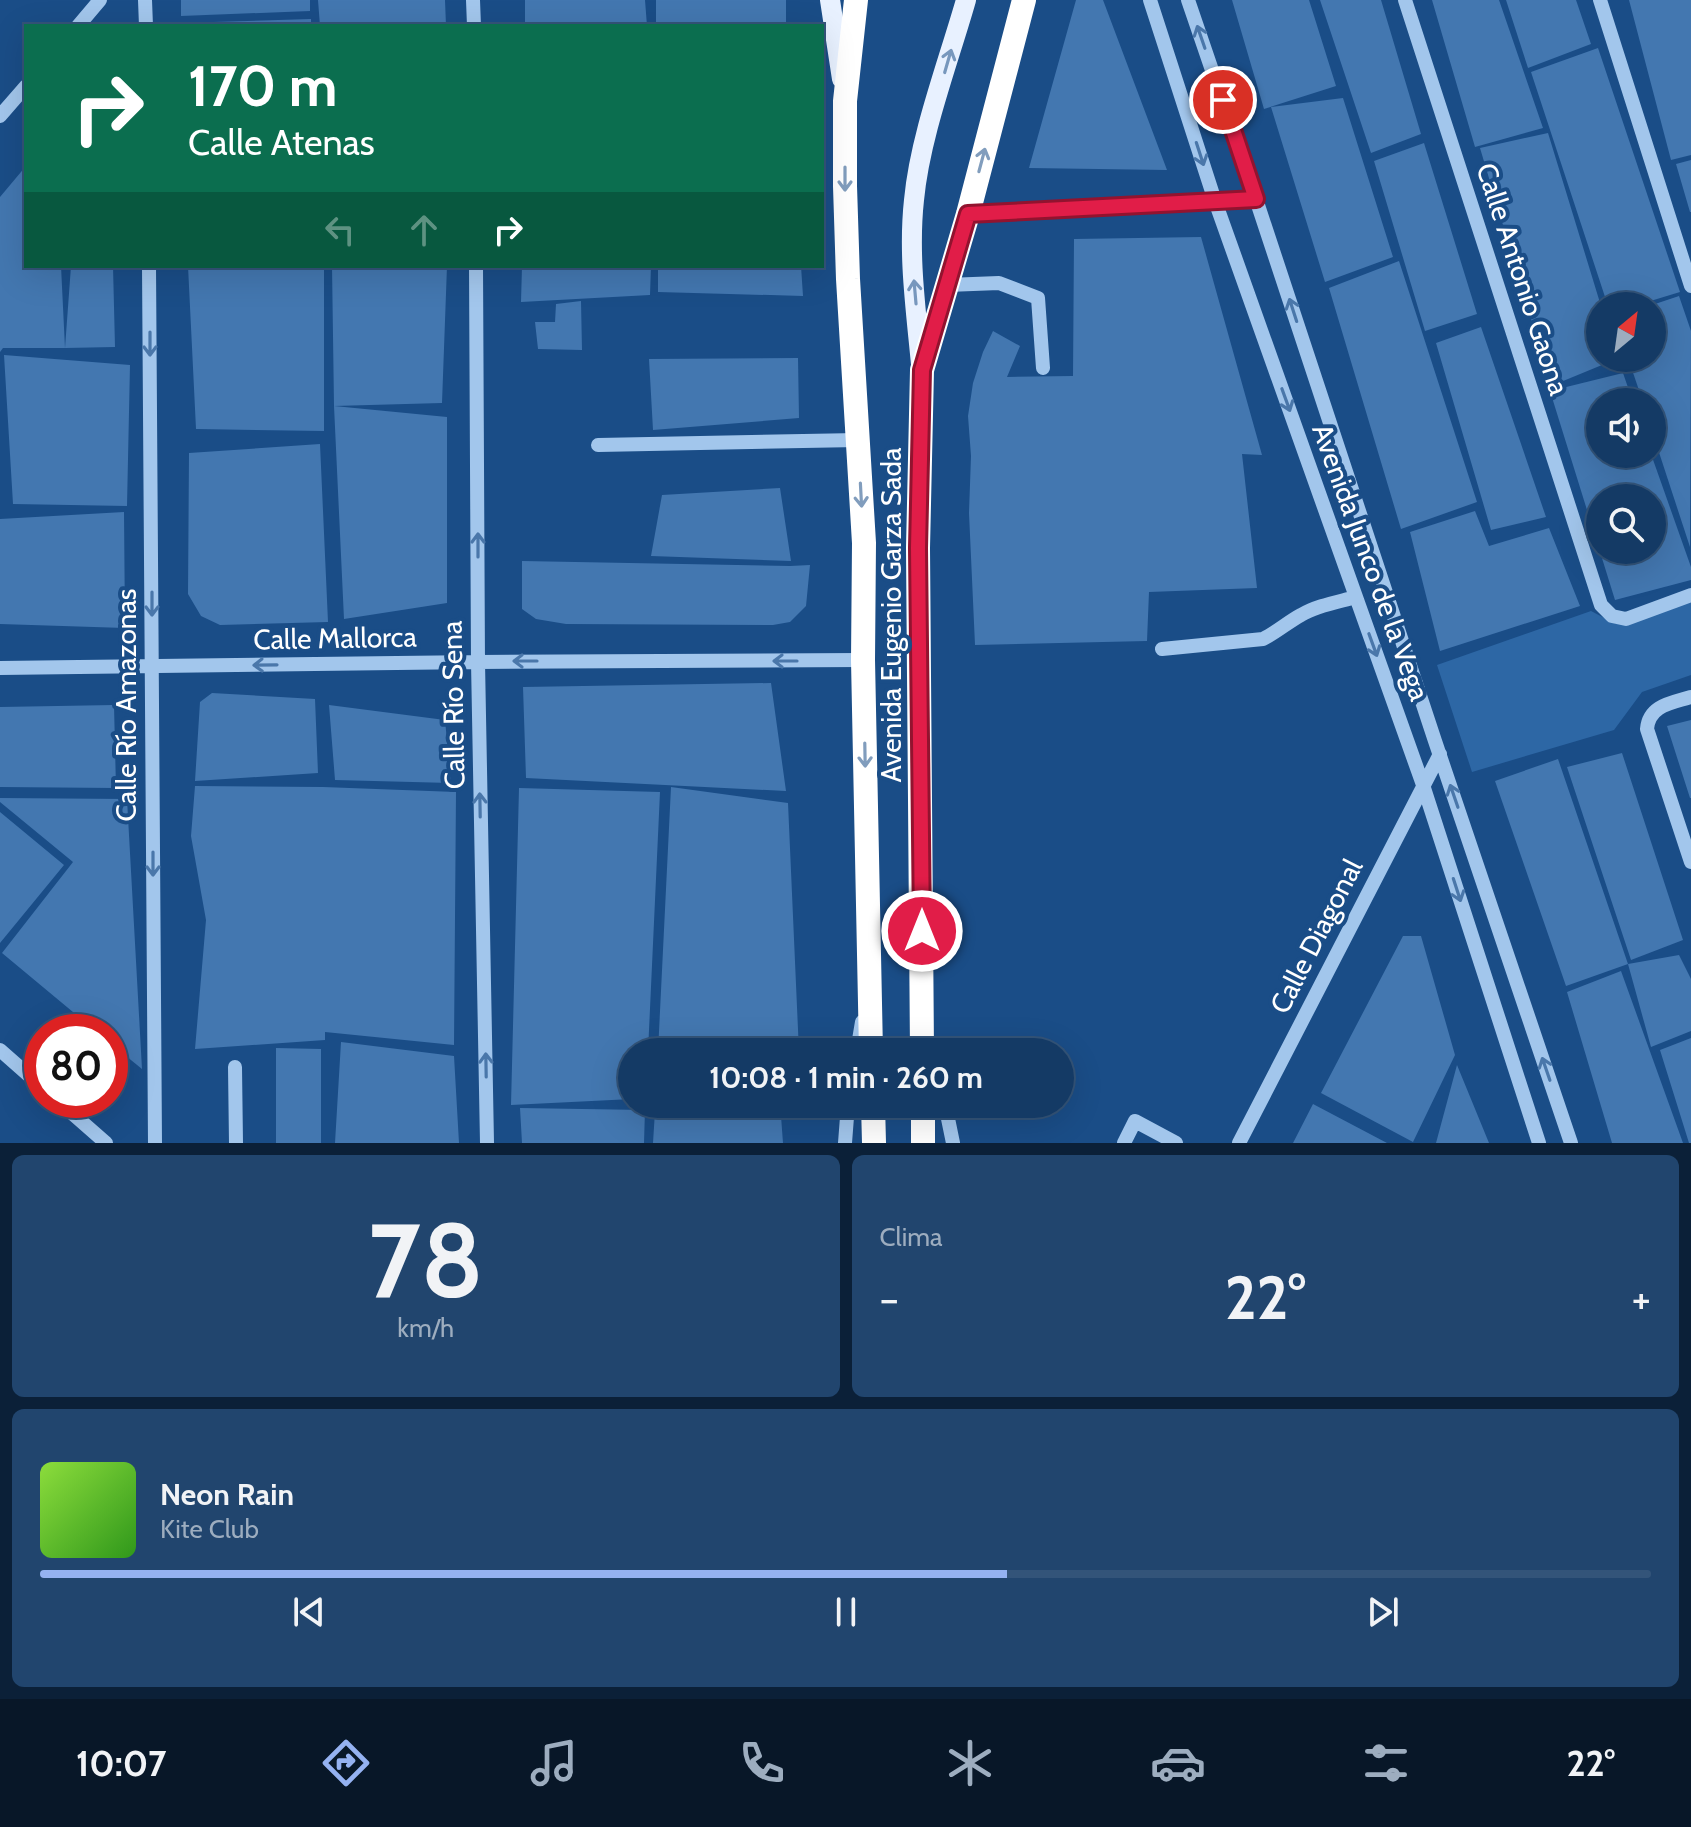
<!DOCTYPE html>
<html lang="es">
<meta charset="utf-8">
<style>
:root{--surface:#143a65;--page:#21456e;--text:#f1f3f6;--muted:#9dadbf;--line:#335479;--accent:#95b2f1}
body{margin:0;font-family:Cabin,sans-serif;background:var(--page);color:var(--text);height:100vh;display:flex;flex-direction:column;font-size:30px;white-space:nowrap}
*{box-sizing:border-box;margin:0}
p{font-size:26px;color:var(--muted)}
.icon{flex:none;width:44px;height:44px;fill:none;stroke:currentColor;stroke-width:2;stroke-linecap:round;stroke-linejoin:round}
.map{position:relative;height:1143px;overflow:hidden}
.details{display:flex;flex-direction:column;gap:12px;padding:12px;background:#0b2038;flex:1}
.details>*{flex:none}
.hud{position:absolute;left:24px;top:24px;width:800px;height:244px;border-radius:0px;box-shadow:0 8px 32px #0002,0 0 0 2px var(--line);background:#0b6e4f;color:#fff;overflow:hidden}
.needle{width:52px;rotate:29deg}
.buttons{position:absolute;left:1586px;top:292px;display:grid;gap:16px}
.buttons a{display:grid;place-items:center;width:80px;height:80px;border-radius:50%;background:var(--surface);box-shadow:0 8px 32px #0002,0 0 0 2px var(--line);font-size:40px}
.speed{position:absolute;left:24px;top:1014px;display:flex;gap:16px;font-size:40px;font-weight:700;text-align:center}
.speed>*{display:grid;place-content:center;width:104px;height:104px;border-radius:50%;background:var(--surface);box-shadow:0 8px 32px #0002,0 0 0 2px var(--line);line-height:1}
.speed .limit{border:12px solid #d22;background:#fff;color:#111}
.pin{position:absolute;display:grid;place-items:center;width:68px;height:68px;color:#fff;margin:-34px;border:4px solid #fff;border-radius:50%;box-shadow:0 2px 8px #0007}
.me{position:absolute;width:88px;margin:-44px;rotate:0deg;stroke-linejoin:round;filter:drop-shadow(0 0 6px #0008)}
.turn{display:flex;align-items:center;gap:28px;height:168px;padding:0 32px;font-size:36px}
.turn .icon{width:104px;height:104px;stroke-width:2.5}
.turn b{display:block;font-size:56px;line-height:68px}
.lanes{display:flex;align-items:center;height:76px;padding:0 32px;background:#0003;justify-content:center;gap:40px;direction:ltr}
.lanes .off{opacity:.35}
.big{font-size:60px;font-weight:700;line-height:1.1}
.details .widget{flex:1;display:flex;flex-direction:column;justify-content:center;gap:12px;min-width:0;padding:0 28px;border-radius:12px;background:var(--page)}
.details .dial{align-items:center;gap:0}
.dial b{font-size:104px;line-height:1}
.song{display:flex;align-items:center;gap:24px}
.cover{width:96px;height:96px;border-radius:12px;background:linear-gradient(135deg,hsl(90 70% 55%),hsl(110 70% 35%))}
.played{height:8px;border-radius:4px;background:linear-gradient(90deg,var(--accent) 60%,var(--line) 60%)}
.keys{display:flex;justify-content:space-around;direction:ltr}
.heat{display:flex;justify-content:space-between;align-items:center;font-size:44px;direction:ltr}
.details .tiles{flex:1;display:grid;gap:12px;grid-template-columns:1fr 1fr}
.widget:last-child{grid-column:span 2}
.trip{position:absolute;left:618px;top:1038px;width:456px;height:80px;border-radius:40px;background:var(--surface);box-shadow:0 8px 32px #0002,0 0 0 2px var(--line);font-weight:700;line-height:80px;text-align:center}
.tab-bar{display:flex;height:128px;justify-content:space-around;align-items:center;background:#081728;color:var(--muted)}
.tab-bar .icon{width:56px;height:56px}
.tab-bar .current{color:var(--accent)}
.tab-bar b{font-size:36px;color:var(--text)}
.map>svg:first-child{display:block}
.green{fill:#2d67a5}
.building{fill:#4377b0;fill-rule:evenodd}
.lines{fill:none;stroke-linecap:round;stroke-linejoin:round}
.minor{stroke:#a2c6ec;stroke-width:14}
.major{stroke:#e8f1ff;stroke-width:20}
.highway{stroke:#fff;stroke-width:24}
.oneway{stroke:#4a77aa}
.oneway2{stroke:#7797bd}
.oneway3{stroke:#819dbd}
.route-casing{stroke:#92132f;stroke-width:20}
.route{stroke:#e11d48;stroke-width:14}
.labels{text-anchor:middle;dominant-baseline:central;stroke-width:8;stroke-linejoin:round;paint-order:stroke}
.street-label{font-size:28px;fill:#fff;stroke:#1a4d87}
</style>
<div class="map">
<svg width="1691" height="1143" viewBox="0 0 1691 1143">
<rect width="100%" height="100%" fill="#1a4d87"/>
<!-- green -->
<path class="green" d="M1691,600v75l-49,17 -28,38 -142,42 -35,-107 154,-54 25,13z"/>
<!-- building -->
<path class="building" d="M181,0h129v11l-129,5z
M318,0h127l1,26h-126z
M525,0h120l2,26h-122z
M656,0h130v26h-130z
M1076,0h27l64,170 -138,-2z
M1232,0h77l27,86 -72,23z
M1320,0h61l40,134 -50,19z
M1432,0h67l44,128 -68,19z
M1506,0h70l15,44 -63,24z
M1629,0h62v155l-20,5z
M311,19v7h-132v-3z
M1598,48l82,244 -46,14h-26l-77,-234z
M1343,98l50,159 -68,25 -54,-175z
M1548,133l53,173 -1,52h19l-68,28 -71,-238z
M1424,143l53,171 -52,17 -51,-170z
M1691,160v52h-1l-14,-48z
M26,166v100h35l4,82 6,-82h42l2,81 -50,1h-62l-3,4v-155z
M1201,237l61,218 -20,-1 15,134 -108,4 -2,49 -172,4 -6,-132 2,-57 -3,-40 5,-33 10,-31 10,-21 27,15 -13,31 66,-1 1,-137z
M1399,261l78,241 -76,27 -72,-241z
M188,266h136v165l-128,-2z
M332,266h115l-5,137 -108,3z
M522,266h129l-1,29 -129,7z
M658,266h143l2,30 -145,-4z
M1679,296l12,35 -1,216 -38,-116v-29h-9l-15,-44h24v-53z
M581,301l1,49 -44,-1 -3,-27h20l1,-18z
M1481,327l65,190 -55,13 -55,-187z
M4,355l126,10 -3,141 -114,-2z
M798,358l1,60 -146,12 -4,-71z
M1623,373l10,29h-33v52h51l40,113v13l-76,20 -65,-209zM1600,498h52v52h-52z
M334,406l113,11v186l-103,16z
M320,444l8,178 -108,3 -19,-9 -13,-22 1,-141z
M780,488l11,73 -140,-5 11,-61z
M1475,511l14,35 60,-18 31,78 -140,45 -30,-119z
M124,512l1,116 -125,-4v-105z
M522,561l268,5 20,-1 -4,41 -16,16 -17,3 -207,-1 -30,-5 -14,-10z
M771,683l15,108 -260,-13 -3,-91z
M212,693l103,6 3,74 -123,8 5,-79z
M114,705l2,83 -116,-1v-80z
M329,705l116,15 6,63 -116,-3z
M1691,720v78h-1l-23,-72z
M1622,753l61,187 -52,20 -64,-193z
M1558,759l70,205 51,-9 12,24v52l-40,16 -23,-83 -62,22 -71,-205z
M195,786l128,1 133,5 -2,253 -129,-13v8l-130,9 11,-129 -15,-84z
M671,787l117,16 11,249h-141z
M519,788l141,4 -12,260h-16v47l-121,6z
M0,798l127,1 15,270 -32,-26v-11h-13l-95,-79 71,-91 -73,-60z
M0,812l64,53 -64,78z
M1403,936h18l34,119 -42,87 -92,-49z
M1621,971l62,172h-71l-45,-151z
M1691,1038v105h-2l-29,-93z
M341,1042l113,14 5,87h-124z
M276,1048l45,1v94h-45z
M1457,1065l32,78h-53z
M1313,1104l74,39h-94z
M520,1108l125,2 -1,33h-122z
M655,1111l126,5 2,27h-130z"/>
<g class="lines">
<!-- minor -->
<path class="minor" d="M145,0l1,26
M473,0l1,26
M1150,0l65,201 208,584 116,358
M1188,0l68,199 179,542 136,402
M1405,0l196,605 11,11 14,3 65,-24
M1600,0l91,286
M78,26l22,-26
M0,116l26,-30
M968,214l288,-15
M149,266l6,877
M476,266l2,396 9,481
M947,285l52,-2 39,15 5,70
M598,445l260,-5
M1162,649l101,-10c14,-7 25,-17 38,-24 17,-10 37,-13 55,-18
M0,668l478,-6 385,-2
M1691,697c-19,6 -42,8 -44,32l44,133
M0,1050l42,37
M857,1052l5,-30
M235,1067l1,76
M57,1100l49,43
M945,1104l8,39
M845,1143l3,-39
M1124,1143l11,-22 41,22
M1239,1143l201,-389"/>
<!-- major -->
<path class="major" d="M830,0l12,79
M921,364c-5,-54 -13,-109 -7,-164 6,-64 34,-137 52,-200"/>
<!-- highway -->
<path class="highway" d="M856,0l-11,101v85l3,93 16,264 -1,117 8,392
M922,1052l-4,-504 4,-178 46,-156 56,-214
M873,1104l1,39
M923,1104v39"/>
</g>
<!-- one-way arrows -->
<defs><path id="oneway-shaft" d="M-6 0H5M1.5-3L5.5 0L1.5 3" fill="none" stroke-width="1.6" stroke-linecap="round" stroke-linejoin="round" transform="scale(2)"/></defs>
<g class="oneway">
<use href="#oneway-shaft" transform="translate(1201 37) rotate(-109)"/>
<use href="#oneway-shaft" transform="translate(1200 154) rotate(72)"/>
<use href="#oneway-shaft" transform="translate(1293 310) rotate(-108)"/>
<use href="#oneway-shaft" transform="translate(150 344) rotate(90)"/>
<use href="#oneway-shaft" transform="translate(1286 400) rotate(70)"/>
<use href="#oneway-shaft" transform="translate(478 545) rotate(-90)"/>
<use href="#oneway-shaft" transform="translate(152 604) rotate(90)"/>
<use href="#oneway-shaft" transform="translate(1373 645) rotate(70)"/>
<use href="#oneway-shaft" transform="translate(525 661) rotate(180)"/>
<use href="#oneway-shaft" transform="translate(785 661) rotate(180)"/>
<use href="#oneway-shaft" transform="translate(265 665) rotate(179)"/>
<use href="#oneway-shaft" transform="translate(1454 796) rotate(-109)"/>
<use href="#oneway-shaft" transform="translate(480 805) rotate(-91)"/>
<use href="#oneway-shaft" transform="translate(153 864) rotate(90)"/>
<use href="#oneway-shaft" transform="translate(1457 890) rotate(72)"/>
<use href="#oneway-shaft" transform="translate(486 1065) rotate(-91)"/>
<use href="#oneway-shaft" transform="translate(1546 1069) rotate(-109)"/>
</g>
<g class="oneway2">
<use href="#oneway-shaft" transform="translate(948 61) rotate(-74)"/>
<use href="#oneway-shaft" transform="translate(915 292) rotate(-95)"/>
</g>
<g class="oneway3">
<use href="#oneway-shaft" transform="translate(982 160) rotate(-75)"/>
<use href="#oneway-shaft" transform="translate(845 179) rotate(90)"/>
<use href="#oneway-shaft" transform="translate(861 495) rotate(87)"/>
<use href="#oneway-shaft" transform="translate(865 755) rotate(89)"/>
</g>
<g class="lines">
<defs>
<path id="route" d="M922,931l-4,-383 4,-178 46,-156 288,-15 -33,-99"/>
</defs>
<!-- route casing -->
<use href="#route" class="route-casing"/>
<!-- route -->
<use href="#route" class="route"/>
</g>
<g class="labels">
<!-- street labels -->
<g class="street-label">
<text transform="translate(1523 279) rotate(72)">Calle Antonio Gaona</text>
<text transform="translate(1371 562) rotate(70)">Avenida Junco de la Vega</text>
<text transform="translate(891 615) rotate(-90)">Avenida Eugenio Garza Sada</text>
<text transform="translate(335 638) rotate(-1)">Calle Mallorca</text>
<text transform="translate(126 705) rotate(-90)">Calle Río Amazonas</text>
<text transform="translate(453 705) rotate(-91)">Calle Río Sena</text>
<text transform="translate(1316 936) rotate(-63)">Calle Diagonal</text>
</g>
</g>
</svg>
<div class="buttons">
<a><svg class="needle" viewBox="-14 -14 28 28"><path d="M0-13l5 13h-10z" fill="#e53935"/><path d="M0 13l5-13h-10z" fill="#9dadbf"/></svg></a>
<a><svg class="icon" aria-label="sound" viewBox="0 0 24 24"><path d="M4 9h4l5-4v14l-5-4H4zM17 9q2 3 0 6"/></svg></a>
<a><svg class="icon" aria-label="search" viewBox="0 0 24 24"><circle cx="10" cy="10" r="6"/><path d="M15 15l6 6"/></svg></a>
</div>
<div class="speed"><div class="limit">80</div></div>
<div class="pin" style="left:1223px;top:100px;background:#d93025"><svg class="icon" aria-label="arrive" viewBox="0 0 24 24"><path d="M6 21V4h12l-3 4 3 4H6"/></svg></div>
<svg class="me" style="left:922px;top:931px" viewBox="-20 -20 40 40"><circle r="17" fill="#e11d48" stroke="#fff" stroke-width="3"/><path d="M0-11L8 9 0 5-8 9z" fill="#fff"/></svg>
<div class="trip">10:08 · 1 min · 260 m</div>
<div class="hud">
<div class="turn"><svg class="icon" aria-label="right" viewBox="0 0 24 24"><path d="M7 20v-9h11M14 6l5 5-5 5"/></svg><div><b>170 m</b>Calle Atenas</div></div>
<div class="lanes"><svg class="icon off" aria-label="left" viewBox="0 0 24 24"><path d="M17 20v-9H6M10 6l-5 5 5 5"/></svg><svg class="icon off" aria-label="ahead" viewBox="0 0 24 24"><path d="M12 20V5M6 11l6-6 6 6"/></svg><svg class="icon" aria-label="right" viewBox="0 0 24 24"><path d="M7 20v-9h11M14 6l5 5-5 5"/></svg></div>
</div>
</div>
<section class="details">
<div class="tiles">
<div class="widget dial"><b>78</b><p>km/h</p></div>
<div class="widget"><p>Clima</p>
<div class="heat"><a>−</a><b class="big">22°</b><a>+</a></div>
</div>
<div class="widget">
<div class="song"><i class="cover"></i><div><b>Neon Rain</b><p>Kite Club</p></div></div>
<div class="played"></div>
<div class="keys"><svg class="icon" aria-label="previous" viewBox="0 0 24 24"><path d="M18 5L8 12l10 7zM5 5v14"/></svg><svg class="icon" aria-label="pause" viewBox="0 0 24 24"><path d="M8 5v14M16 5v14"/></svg><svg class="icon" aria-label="next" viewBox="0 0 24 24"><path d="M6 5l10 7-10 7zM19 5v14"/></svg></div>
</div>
</div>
</section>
<nav class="tab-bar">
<b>10:07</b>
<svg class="icon current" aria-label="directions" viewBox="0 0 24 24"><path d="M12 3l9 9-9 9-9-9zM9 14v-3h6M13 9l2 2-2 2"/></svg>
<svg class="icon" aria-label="music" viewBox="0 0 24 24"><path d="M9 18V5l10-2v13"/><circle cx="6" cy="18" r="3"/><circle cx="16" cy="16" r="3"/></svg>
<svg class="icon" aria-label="phone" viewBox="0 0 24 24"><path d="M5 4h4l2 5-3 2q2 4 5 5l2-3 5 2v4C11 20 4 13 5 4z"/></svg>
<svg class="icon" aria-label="climate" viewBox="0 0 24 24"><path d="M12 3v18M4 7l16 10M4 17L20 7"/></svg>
<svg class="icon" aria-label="car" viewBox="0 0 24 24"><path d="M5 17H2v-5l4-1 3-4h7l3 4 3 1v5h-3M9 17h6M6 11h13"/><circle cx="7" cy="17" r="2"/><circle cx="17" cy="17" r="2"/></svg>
<svg class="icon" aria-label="filters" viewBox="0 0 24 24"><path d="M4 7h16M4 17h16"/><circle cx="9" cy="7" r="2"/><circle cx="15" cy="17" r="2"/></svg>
<b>22°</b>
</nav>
